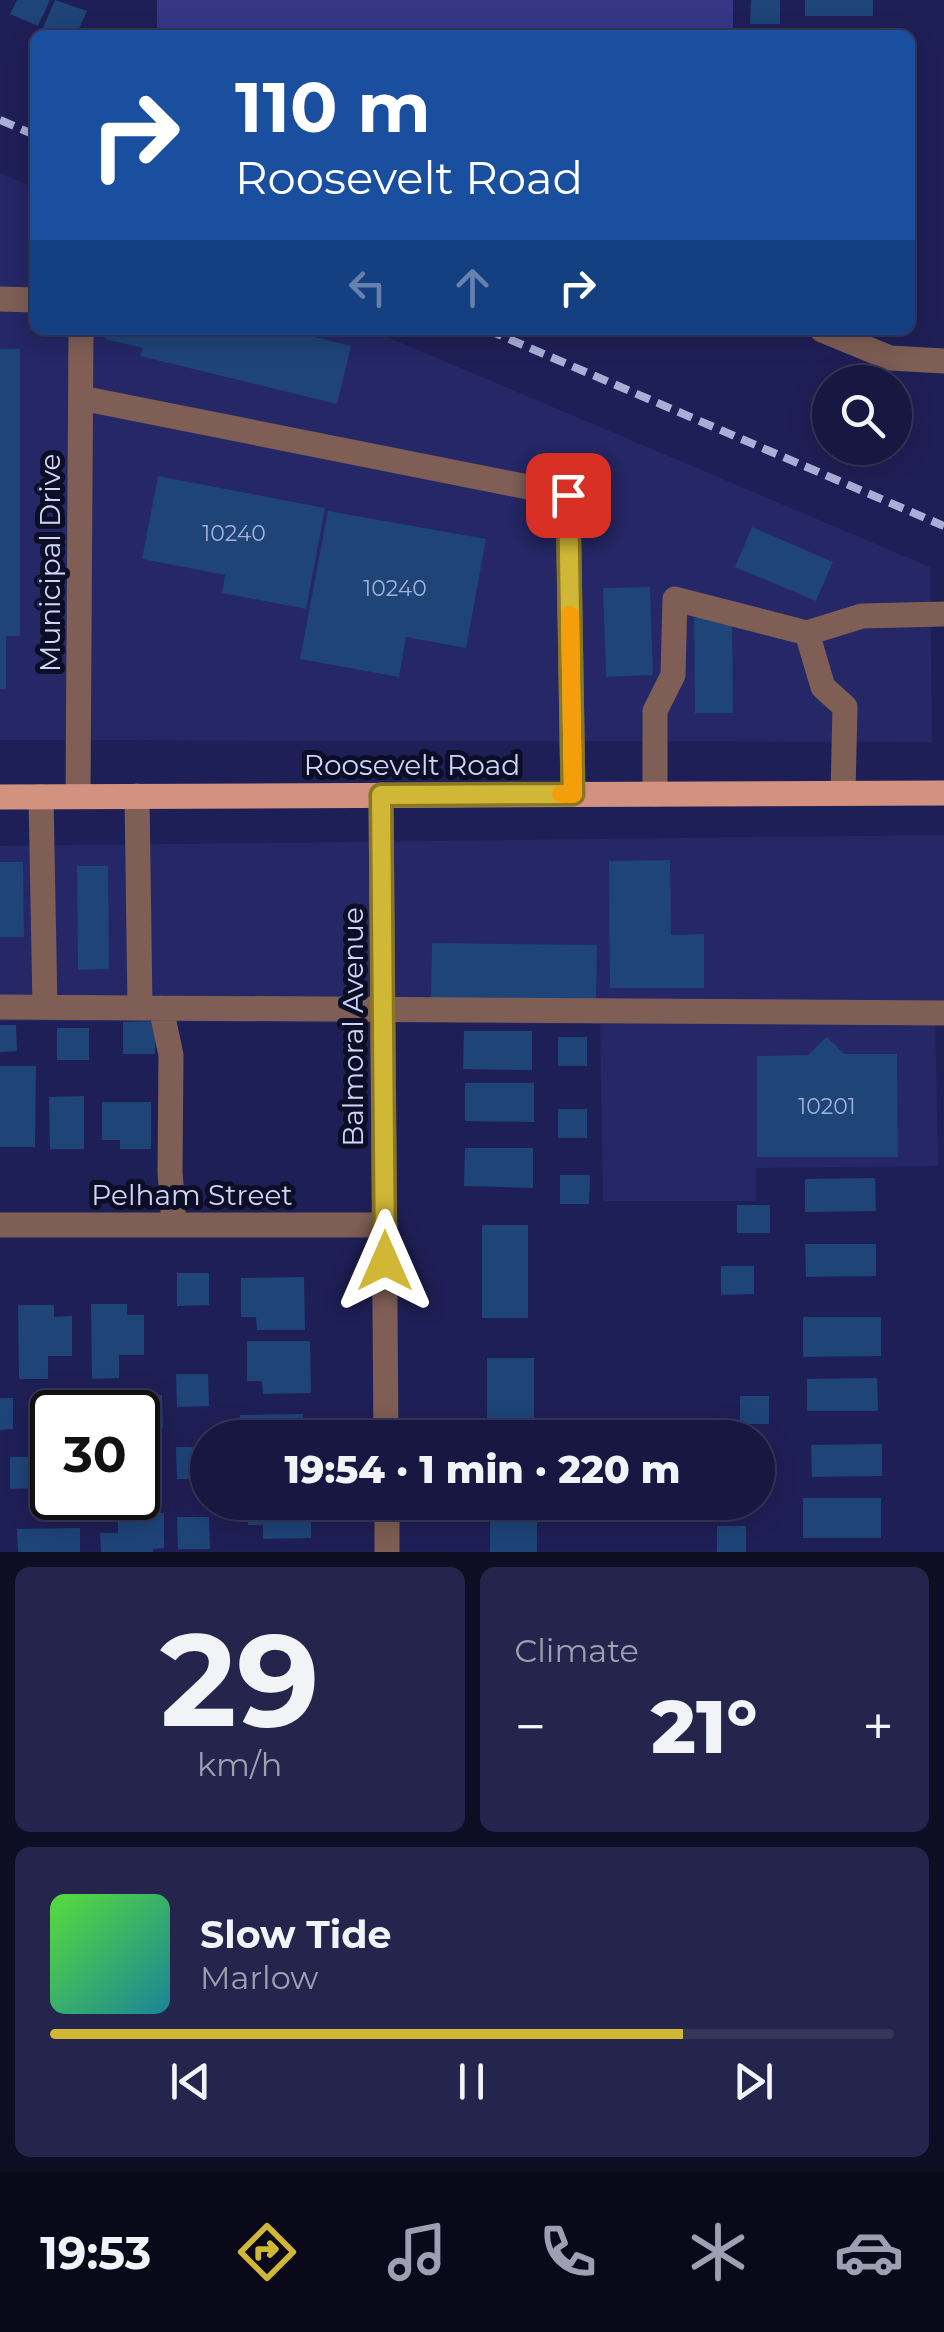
<!DOCTYPE html>
<meta charset="utf-8">
<style>
:root{--surface:#171741;--page:#24244c;--text:#f1f3f6;--muted:#9e9fb1;--line:#36365a;--accent:#d1b736}
body{margin:0;font-family:Montserrat,sans-serif;background:var(--page);color:var(--text);height:100vh;display:flex;flex-direction:column;font-size:38px;white-space:nowrap}
*{box-sizing:border-box;margin:0}
p{font-size:32px;color:var(--muted)}
.icon{flex:none;width:55px;height:55px;fill:none;stroke:currentColor;stroke-width:2;stroke-linecap:round;stroke-linejoin:round}
.map{position:relative;height:1552px;overflow:hidden}
.sheet{display:flex;flex-direction:column;gap:15px;padding:15px;background:#0d0d24;flex:1}
.sheet>*{flex:none}
.banner{position:absolute;left:30px;top:30px;width:885px;height:305px;border-radius:15px;box-shadow:0 5px 25px #0003,0 0 0 2px var(--line);background:#1a4fa0;color:#fff;overflow:hidden}
.buttons{position:absolute;left:812px;top:365px;display:grid;gap:20px}
.buttons a{display:grid;place-items:center;width:100px;height:100px;border-radius:50%;background:var(--surface);box-shadow:0 5px 25px #0003,0 0 0 2px var(--line);font-size:50px}
.speed{position:absolute;left:30px;top:1390px;display:flex;gap:20px;font-size:50px;font-weight:700;text-align:center}
.speed>*{display:grid;place-content:center;width:130px;height:130px;border-radius:50%;background:var(--surface);box-shadow:0 5px 25px #0003,0 0 0 2px var(--line);line-height:1}
.speed .limit{border:5px solid #111;border-radius:15px;background:#fff;color:#111}
.pin{position:absolute;display:grid;place-items:center;width:85px;height:85px;color:#fff;margin:-42px;border-radius:20px;box-shadow:0 5px 15px #0006}
.me{position:absolute;width:110px;margin:-55px;rotate:0deg;stroke-linejoin:round;filter:drop-shadow(0 0 8px #0008)}
.turn{display:flex;align-items:center;gap:35px;height:210px;padding:0 40px;font-size:45px}
.turn .icon{width:130px;height:130px;stroke-width:2.5}
.turn b{display:block;font-size:70px;line-height:85px}
.lanes{display:flex;align-items:center;height:95px;padding:0 40px;background:#0003;justify-content:center;gap:50px;direction:ltr}
.lanes .off{opacity:.35}
.big{font-size:75px;font-weight:800;line-height:1.1}
.sheet .tile{flex:1;display:flex;flex-direction:column;justify-content:center;gap:15px;min-width:0;padding:0 35px;border-radius:15px;background:var(--page)}
.sheet .dial{align-items:center;gap:0}
.dial b{font-size:130px;line-height:1}
.song{display:flex;align-items:center;gap:30px}
.cover{width:120px;height:120px;border-radius:15px;background:linear-gradient(135deg,hsl(110 70% 55%),hsl(190 70% 35%))}
.played{height:10px;border-radius:5px;background:linear-gradient(90deg,var(--accent) 75%,var(--line) 75%)}
.keys{display:flex;justify-content:space-around;direction:ltr}
.heat{display:flex;justify-content:space-between;align-items:center;font-size:55px;direction:ltr}
.sheet .tiles{flex:1;display:grid;gap:15px;grid-template-columns:1fr 1fr}
.tile:last-child{grid-column:span 2}
.trip{position:absolute;left:190px;top:1420px;width:585px;height:100px;border-radius:50px;background:var(--surface);box-shadow:0 5px 25px #0003,0 0 0 2px var(--line);font-weight:800;line-height:100px;text-align:center}
.menu{display:flex;height:160px;justify-content:space-around;align-items:center;background:#09091a;color:var(--muted)}
.menu .icon{width:70px;height:70px}
.menu .on{color:var(--accent)}
.menu b{font-size:45px;color:var(--text)}
.map>svg:first-child{display:block}
.built{fill:#252766}
.green{fill:#353786}
.building{fill:#1e4478}
.lines{fill:none;stroke-linecap:round;stroke-linejoin:round}
.minor{stroke:#7e5e55;stroke-width:25}
.major{stroke:#d3927f;stroke-width:25}
.rail{stroke:#a9aed6;stroke-width:8;stroke-dasharray:15 8;stroke-linecap:butt}
.route-casing{stroke:#887723;stroke-width:25}
.route{stroke:#d1b736;stroke-width:18}
.slow{stroke:#f59e0b;stroke-width:18}
.labels{text-anchor:middle;dominant-baseline:central;stroke-width:10;stroke-linejoin:round;paint-order:stroke}
.number-label{font-size:22px;fill:#a2b1d8}
.street-label{font-size:28px;fill:#ced5f8;stroke:#0c0e26}
</style>
<div class="map">
<svg width="944" height="1552" viewBox="0 0 944 1552">
<rect width="100%" height="100%" fill="#1f1f57"/>
<!-- built -->
<path class="built" d="M0,173l35,15v142h336l559,237 2,175 -932,-2z
M944,835v169l-9,1 3,161 -182,2v33h-153l-3,-177 -600,-3v-175z"/>
<!-- green -->
<path class="green" d="M157,0h576v35h-576z"/>
<!-- building -->
<path class="building" d="M17,0h33l-12,26 -28,-12z
M55,0l32,11 -11,24h-23l-11,-5z
M751,0h29v24h-30z
M805,0h68v16h-68z
M107,330h180l64,16 -14,58 -197,-48 3,-8 -38,-9z
M0,349h20v287h-14v53h-6z
M158,476l167,32 -19,101 -84,-16 3,-18 -83,-16z
M328,511l158,28 -20,109 -60,-11 -7,40 -99,-18z
M752,527l81,35 -17,39 -81,-34z
M650,587l3,88 -47,2 -3,-89z
M694,618h38l1,95h-38z
M670,860l1,75 33,-1v54h-94l-1,-127z
M0,862h23l1,75h-24z
M77,866h31l1,103 -31,1z
M432,943l165,2 -1,55 -165,-2z
M155,1021v33h-32v-32z
M0,1025h16l1,26 -17,1z
M57,1028h32v32h-32z
M464,1031h68v39l-69,-1z
M558,1037h29v29h-29z
M827,1037l17,17h53l1,103h-141v-101l51,-1z
M0,1066h36l-1,81h-35z
M465,1083h69v39l-69,-1z
M84,1096v53h-34l-1,-52z
M102,1102h49v47h-31v-9h-18z
M558,1109h29v29h-29z
M465,1148h68v40l-69,-2z
M560,1175h30l-1,29h-29z
M875,1178l1,33 -71,1v-33z
M737,1205h33v28h-33z
M482,1225h46v93h-46z
M805,1244h71v32l-70,1z
M721,1266h33v28l-33,1z
M177,1273h32v32l-32,1z
M304,1277l1,53h-48l-1,-13h-15v-39z
M91,1304h36v11h17v40h-25v23l-27,1z
M18,1305h36v12l18,-1v40h-24v23h-29z
M803,1317h78v39l-78,1z
M247,1341h63l1,52 -48,1 -1,-13h-15z
M487,1358h47v80h-47z
M176,1374h32l1,32 -32,1z
M877,1378l1,33h-71v-32z
M130,1395h32l1,33h-25v-16h-8z
M740,1396h29v28h-29z
M0,1398h13v31l-13,1z
M52,1398h32v14h-32z
M303,1414l1,24h-64v-23z
M882,1444v32l-70,1 -1,-32z
M176,1447h32v32h-31z
M10,1457h32v31l-32,1z
M803,1498h78v40h-78z
M247,1502h64v36l-48,1v-14h-15z
M490,1502h47v50h-47z
M118,1513h46v35l-11,1v3h-52l-1,-19h18z
M177,1517h32l1,32h-32z
M717,1526h29v26h-29z
M80,1528v24h-62l-1,-23z"/>
<g class="lines">
<!-- minor -->
<path class="minor" d="M0,299l35,1
M822,330l68,28 54,3
M81,398l487,97 5,299
M807,633l16,54 22,20 -2,86
M655,794v-83l18,-36 2,-76 132,34 55,-17 82,-2
M381,795l5,643
M78,796l3,-466
M137,796l3,211
M41,797l4,210
M0,1007l944,6
M161,1008l10,47 -1,117 4,53
M0,1225h385
M387,1502v50"/>
<!-- major -->
<path class="major" d="M0,797l944,-4"/>
<!-- rail -->
<path class="rail" d="M0,120l35,15
M488,330l456,196"/>
</g>
<g class="lines">
<defs>
<path id="route" d="M385,1261l-4,-466 192,-1 -5,-299"/>
</defs>
<!-- route casing -->
<use href="#route" class="route-casing"/>
<!-- route -->
<use href="#route" class="route"/>
<!-- slow -->
<path class="slow" d="M561,794h12l-3,-179"/>
</g>
<g class="labels">
<!-- number labels -->
<g class="number-label">
<text x="234" y="533">10240</text>
<text x="395" y="588">10240</text>
<text x="827" y="1106">10201</text>
</g>
<!-- street labels -->
<g class="street-label">
<text transform="translate(50 563) rotate(-90)">Municipal Drive</text>
<text x="412" y="765">Roosevelt Road</text>
<text transform="translate(353 1027) rotate(-90)">Balmoral Avenue</text>
<text x="192" y="1195">Pelham Street</text>
</g>
</g>
</svg>
<div class="buttons">
<a><svg class="icon" aria-label="search" viewBox="0 0 24 24"><circle cx="10" cy="10" r="6"/><path d="M15 15l6 6"/></svg></a>
</div>
<div class="speed"><div class="limit">30</div></div>
<div class="pin" style="left:568px;top:495px;background:#d93025"><svg class="icon" aria-label="arrive" viewBox="0 0 24 24"><path d="M6 21V4h12l-3 4 3 4H6"/></svg></div>
<svg class="me" style="left:385px;top:1261px" viewBox="-20 -20 40 40"><path d="M0-17L14 15 0 8-14 15z" fill="#d1b736" stroke="#fff" stroke-width="4"/></svg>
<div class="trip">19:54 · 1 min · 220 m</div>
<div class="banner">
<div class="turn"><svg class="icon" aria-label="right" viewBox="0 0 24 24"><path d="M7 20v-9h11M14 6l5 5-5 5"/></svg><div><b>110 m</b>Roosevelt Road</div></div>
<div class="lanes"><svg class="icon off" aria-label="left" viewBox="0 0 24 24"><path d="M17 20v-9H6M10 6l-5 5 5 5"/></svg><svg class="icon off" aria-label="ahead" viewBox="0 0 24 24"><path d="M12 20V5M6 11l6-6 6 6"/></svg><svg class="icon" aria-label="right" viewBox="0 0 24 24"><path d="M7 20v-9h11M14 6l5 5-5 5"/></svg></div>
</div>
</div>
<section class="sheet">
<div class="tiles">
<div class="tile dial"><b>29</b><p>km/h</p></div>
<div class="tile"><p>Climate</p>
<div class="heat"><a>−</a><b class="big">21°</b><a>+</a></div>
</div>
<div class="tile">
<div class="song"><i class="cover"></i><div><b>Slow Tide</b><p>Marlow</p></div></div>
<div class="played"></div>
<div class="keys"><svg class="icon" aria-label="previous" viewBox="0 0 24 24"><path d="M18 5L8 12l10 7zM5 5v14"/></svg><svg class="icon" aria-label="pause" viewBox="0 0 24 24"><path d="M8 5v14M16 5v14"/></svg><svg class="icon" aria-label="next" viewBox="0 0 24 24"><path d="M6 5l10 7-10 7zM19 5v14"/></svg></div>
</div>
</div>
</section>
<nav class="menu">
<b>19:53</b>
<svg class="icon on" aria-label="directions" viewBox="0 0 24 24"><path d="M12 3l9 9-9 9-9-9zM9 14v-3h6M13 9l2 2-2 2"/></svg>
<svg class="icon" aria-label="music" viewBox="0 0 24 24"><path d="M9 18V5l10-2v13"/><circle cx="6" cy="18" r="3"/><circle cx="16" cy="16" r="3"/></svg>
<svg class="icon" aria-label="phone" viewBox="0 0 24 24"><path d="M5 4h4l2 5-3 2q2 4 5 5l2-3 5 2v4C11 20 4 13 5 4z"/></svg>
<svg class="icon" aria-label="climate" viewBox="0 0 24 24"><path d="M12 3v18M4 7l16 10M4 17L20 7"/></svg>
<svg class="icon" aria-label="car" viewBox="0 0 24 24"><path d="M5 17H2v-5l4-1 3-4h7l3 4 3 1v5h-3M9 17h6M6 11h13"/><circle cx="7" cy="17" r="2"/><circle cx="17" cy="17" r="2"/></svg>
</nav>
